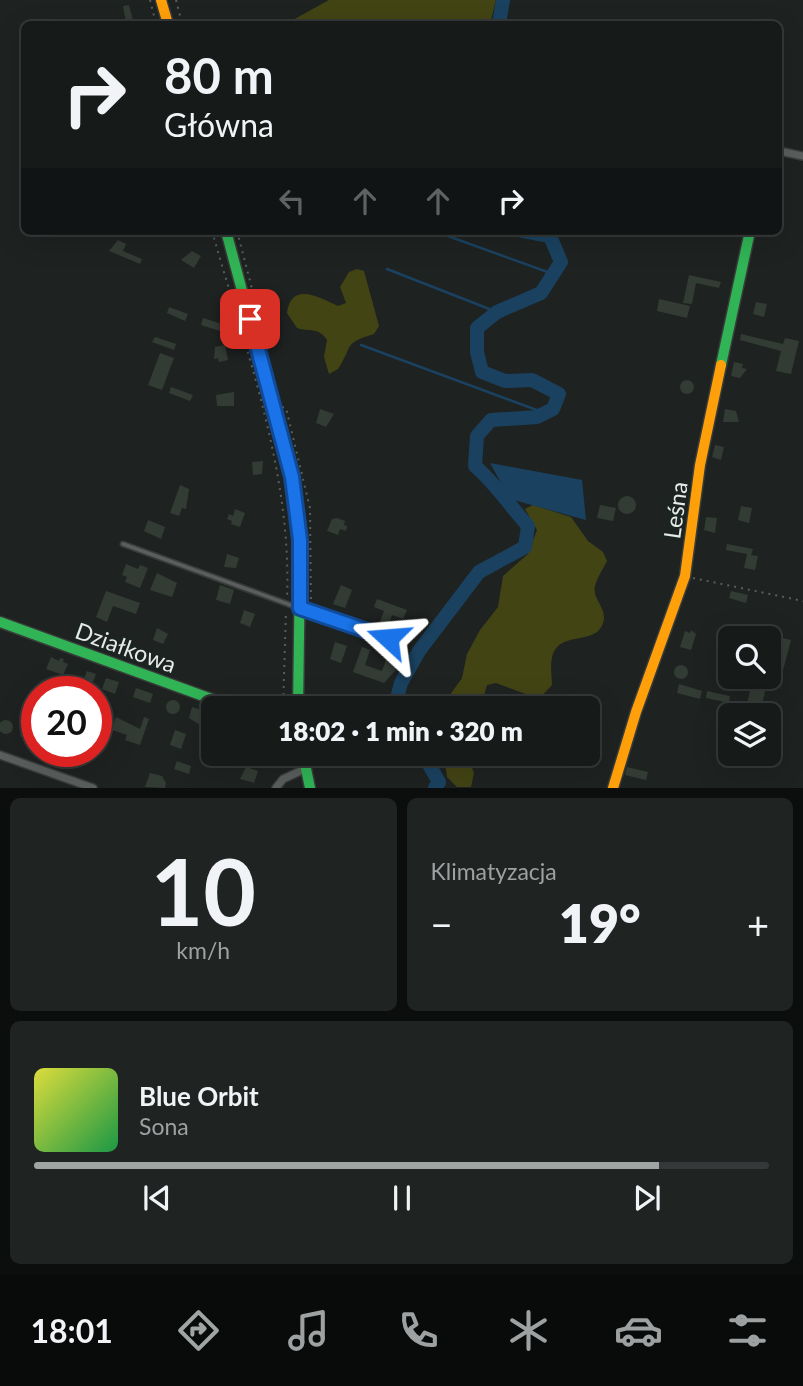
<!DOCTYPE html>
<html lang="pl">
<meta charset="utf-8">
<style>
:root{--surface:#161a19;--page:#1f2322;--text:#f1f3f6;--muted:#9ea1a2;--line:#353838;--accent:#9fa5a3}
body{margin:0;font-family:Lato,sans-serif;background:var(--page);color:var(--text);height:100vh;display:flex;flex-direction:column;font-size:26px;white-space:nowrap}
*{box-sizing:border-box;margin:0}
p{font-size:23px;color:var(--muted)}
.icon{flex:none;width:38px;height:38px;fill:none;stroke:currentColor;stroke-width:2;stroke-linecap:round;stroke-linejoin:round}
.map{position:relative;height:788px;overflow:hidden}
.drawer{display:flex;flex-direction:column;gap:10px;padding:10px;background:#0c0e0e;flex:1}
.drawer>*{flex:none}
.hud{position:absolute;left:21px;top:21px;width:761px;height:214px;border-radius:10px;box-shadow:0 7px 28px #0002,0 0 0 2px var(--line);background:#161a19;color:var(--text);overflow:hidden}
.fabs{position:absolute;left:718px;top:626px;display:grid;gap:14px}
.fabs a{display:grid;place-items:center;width:63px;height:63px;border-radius:10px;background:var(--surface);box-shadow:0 7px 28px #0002,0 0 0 2px var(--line);font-size:35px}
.speed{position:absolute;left:21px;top:676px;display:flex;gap:14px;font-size:35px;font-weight:700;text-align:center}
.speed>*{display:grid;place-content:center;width:91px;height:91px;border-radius:50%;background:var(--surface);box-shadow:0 7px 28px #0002,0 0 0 2px var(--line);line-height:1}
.speed .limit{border:10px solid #d22;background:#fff;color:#111}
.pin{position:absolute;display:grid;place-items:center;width:60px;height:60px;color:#fff;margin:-30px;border-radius:14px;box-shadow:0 4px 10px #0006}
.me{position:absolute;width:77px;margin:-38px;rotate:289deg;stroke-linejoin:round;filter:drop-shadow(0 0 5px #0008)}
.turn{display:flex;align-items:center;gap:24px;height:147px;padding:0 28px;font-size:32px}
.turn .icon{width:91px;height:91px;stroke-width:2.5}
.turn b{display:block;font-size:49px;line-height:60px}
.lanes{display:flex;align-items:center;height:66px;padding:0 28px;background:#0003;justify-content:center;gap:35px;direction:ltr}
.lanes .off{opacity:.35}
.big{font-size:52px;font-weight:800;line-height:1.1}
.drawer .widget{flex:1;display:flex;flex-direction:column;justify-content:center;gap:10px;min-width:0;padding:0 24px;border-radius:10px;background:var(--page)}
.drawer .dial{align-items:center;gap:0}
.dial b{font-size:91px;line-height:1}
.song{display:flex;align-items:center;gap:21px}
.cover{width:84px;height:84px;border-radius:10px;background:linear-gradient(135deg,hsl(60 70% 55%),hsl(140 70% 35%))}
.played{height:7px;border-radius:4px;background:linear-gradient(90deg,var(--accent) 85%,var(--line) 85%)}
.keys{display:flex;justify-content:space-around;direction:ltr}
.heat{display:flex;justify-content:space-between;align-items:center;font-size:38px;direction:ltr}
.drawer .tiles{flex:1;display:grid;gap:10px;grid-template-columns:1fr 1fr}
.widget:last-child{grid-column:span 2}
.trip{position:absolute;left:201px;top:696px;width:399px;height:70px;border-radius:10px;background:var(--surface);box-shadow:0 7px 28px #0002,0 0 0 2px var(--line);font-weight:800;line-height:70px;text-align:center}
.tabs{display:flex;height:112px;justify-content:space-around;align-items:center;background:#090a0a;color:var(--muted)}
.tabs .icon{width:49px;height:49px}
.tabs .selected{color:var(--accent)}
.tabs b{font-size:32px;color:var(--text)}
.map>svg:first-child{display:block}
.forest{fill:#434414}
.water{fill:#1a4260}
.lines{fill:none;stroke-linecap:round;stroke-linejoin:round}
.stream{stroke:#1a4260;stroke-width:2.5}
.river{stroke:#1a4260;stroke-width:14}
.building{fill:#333c34}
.lane-casing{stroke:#383c3a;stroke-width:7}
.street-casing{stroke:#383c3a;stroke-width:10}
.fast-casing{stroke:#383c3a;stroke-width:13}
.slow-casing{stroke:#383c3a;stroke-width:13}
.path{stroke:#5a5e5d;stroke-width:2;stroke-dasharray:2 5;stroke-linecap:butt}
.lane{stroke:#5a5e5c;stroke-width:3.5}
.street{stroke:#5a5e5c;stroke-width:7}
.fast{stroke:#30b455;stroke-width:10}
.slow{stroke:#ff9f0a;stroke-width:10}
.route-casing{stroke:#114b97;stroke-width:18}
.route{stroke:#1a73e8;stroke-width:12}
.labels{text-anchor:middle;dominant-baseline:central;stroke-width:7;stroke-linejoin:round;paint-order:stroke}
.street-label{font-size:23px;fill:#e5ebe9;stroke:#1c2422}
</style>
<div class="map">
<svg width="803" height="788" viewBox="0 0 803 788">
<rect width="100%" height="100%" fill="#1e2221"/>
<!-- forest -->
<path class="forest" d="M329,0h167l-6,24h-199v-3z
M357,269l7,2 15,55 -5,8c-32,9 -21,13 -36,35l-9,5 -5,-17 3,-17c-8,-13 -17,-8 -30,-12l-10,-15c4,-32 32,-16 51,-7l8,-3 -6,-16 9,-15z
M533,505l38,12 17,24 15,11 4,9c-4,8 -10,17 -12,25 -3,14 13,22 8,37 -8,24 -45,6 -51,35 -2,8 0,19 0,27l-13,14 -43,-16 -9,2 -7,24h-36l3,-10 15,-21 5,-24 13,-24 18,-23 5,-31 25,-22 9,-24 -12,-21z
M444,754h23l7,19 -3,14h-14l-10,-10z"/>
<!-- water -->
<path class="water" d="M490,463l92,17 4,40 -76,-21z"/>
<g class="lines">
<!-- stream -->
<path class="stream" d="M434,231l119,43
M387,269l110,43
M361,345l184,68"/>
<!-- river -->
<path class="river" d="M499,24l4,-24
M394,709l7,-26 18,-32 60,-79 46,-25 3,-21c-18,-20 -33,-43 -53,-60l2,-30 14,-16 46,-3 16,-8 6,-15 -27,-14 -27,1 -23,-9 -5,-20v-24l20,-16 44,-19 20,-31 -11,-26 -27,-5
M423,754l16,28 -4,6"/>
</g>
<!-- building -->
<path class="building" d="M129,5l5,19 -8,-2 -3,-16z
M118,240l8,4 -3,7 19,8 -2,5 -31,-13z
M192,251l9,5 -7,12 -13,-8z
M689,275l32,7 -2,6 -23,-5 -4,21 -9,-1z
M659,299l31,7 -3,12 -30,-7z
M756,302l11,2 -3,13 -11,-3z
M169,307l19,7 -3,7 -18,-8z
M203,318l19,6 -2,7 -19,-6z
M741,334l42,10 2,-6 14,3 -8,33 -15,-3 5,-20 -41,-11z
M155,337l21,7 -2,6 -22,-8z
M225,345l3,15 -9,2 -1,-4 -4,1 1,-12z
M160,353l14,5 -12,32 -14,-5z
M734,362l9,2 -1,4 5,1 -7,9 -9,-2z
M680 387a7 7 0 1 1 14 0a7 7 0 1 1-14 0Z
M171,387l22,8 -3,6 -21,-8z
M234,392v14h-17l-1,-11z
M320,409l14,5 -8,13 -10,-4z
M725,409l11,2 3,11h-16z
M715,445l9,2 -3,13 -9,-3z
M263,461l-1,13 -9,1 -1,-13z
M180,485l9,4 -3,20 -4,-1 -3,8 -9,-3z
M618 505a9 9 0 1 1 18 0a9 9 0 1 1-18 0Z
M600,505l16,3 -3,13 -16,-3z
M741,506l11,2 -3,15 -11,-3z
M235,509l10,4 -5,14 -9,-3 1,-3 -5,-2 2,-5 4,2z
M706,517l11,1 -2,15 -11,-3z
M337,518l8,3 -1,4 3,1 -1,5 -6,-2 -2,6 -11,-4 5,-12z
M148,520l17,7 -4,12 -17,-8z
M727,544l26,5 -2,6 7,1 -3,14 -11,-2 3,-14 -21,-4z
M227,554l12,4 -3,10 -12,-1z
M126,564l12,5 2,-4 8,3 -8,20 -15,-6 2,-5 -5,-2z
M157,573l20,10 -5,14 -22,-7z
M220,585l14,5 -4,14 -14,-4z
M341,585l11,5 -7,18 -12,-4z
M106,591l34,12 -4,11 -23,-8 -6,16 -11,-5z
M731,591l17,4 -2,8 -17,-5z
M377,599l30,11 -4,9 -11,-4 -4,12 -9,-3 5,-13 -10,-4z
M244,610l11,4 -5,13 -10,-4z
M753,624l16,4 -1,6 23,6 -11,42 -12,-3 -8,34 -14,-4 7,-32h15l5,-27 -5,-1v-10h-19z
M157,628l11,6 -5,10 -10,-4z
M96,630l34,13 -3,10 -35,-13z
M691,630l5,4 -5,16 -11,-3 5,-16 5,2z
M335,642l12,4 -6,17 -11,-4z
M362,647l8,3 -5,15 17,6 7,-19 15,5 -3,7 -17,19 -31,-11z
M51,657l8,4 1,-3 4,1 -1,3 5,2 -5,11 -17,-6z
M674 672a7 7 0 1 1 14 0a7 7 0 1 1-14 0Z
M87,671l9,3 -6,15 -9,-3z
M106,678l13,4 -4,12 -13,-5z
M679,684l23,7 -2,8 -23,-6z
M136,688l17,6 -3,9 -17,-6z
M707,691l23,5 -1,7 -23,-5z
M166 707a7 7 0 1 1 14 0a7 7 0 1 1-14 0Z
M192,707l13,4 -5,14 -11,-7z
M116,717l24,12 4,-12 5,2 -9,26 -15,-5 2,-5 -15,-5z
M-1 727a7 7 0 1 1 14 0a7 7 0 1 1-14 0Z
M25,724l12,5 -4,15 -13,-8z
M175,730l11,4 -5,15 -11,-4z
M177,761l14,5 -2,8 -15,-5z
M246,767l12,4 -4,12 -14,-4z
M627,767l21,5 -2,8 -21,-5z
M150,773l12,3 4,7 -1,5 -20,-1z"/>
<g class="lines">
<defs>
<path id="lane" d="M123,544l173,63
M304,610l84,28"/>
<path id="street" d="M779,151l24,5
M0,755l93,33
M276,788l7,-9 22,-10"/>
<path id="fast" d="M226,231l66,246 8,87 -2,145
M721,365l29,-134
M0,622l239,87
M303,754l7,34"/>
<path id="slow" d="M161,0l7,24
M613,788l23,-76 49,-136 15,-111 21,-100"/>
</defs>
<!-- lane casing -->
<use href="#lane" class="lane-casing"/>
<!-- street casing -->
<use href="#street" class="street-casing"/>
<!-- fast casing -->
<use href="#fast" class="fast-casing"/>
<!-- slow casing -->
<use href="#slow" class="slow-casing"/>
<!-- path -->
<path class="path" d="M150,0l6,24
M176,0l6,24
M212,231c34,120 80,242 75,367
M237,231l19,73
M282,407l4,1 24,100 1,97
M693,578l110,23
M283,709l3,-98
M289,754l3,13"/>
<!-- lane -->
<use href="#lane" class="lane"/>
<!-- street -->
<use href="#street" class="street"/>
<!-- fast -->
<use href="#fast" class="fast"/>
<!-- slow -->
<use href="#slow" class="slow"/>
</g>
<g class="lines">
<defs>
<path id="route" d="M250,319l42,158 8,63v68l88,30"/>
</defs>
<!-- route casing -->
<use href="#route" class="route-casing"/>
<!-- route -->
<use href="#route" class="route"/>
</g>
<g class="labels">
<!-- street labels -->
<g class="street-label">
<text transform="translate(675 510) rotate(-82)">Leśna</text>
<text transform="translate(126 647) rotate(20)">Działkowa</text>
</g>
</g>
</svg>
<div class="fabs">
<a><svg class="icon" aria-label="search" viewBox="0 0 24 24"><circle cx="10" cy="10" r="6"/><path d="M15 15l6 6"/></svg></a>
<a><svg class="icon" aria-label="layers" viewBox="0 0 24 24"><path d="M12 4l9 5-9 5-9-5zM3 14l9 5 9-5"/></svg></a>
</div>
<div class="speed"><div class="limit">20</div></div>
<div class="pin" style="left:250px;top:319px;background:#d93025"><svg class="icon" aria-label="arrive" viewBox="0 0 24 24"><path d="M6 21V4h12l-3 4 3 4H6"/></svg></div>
<svg class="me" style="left:388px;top:638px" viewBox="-20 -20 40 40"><path d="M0-17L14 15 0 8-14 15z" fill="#1a73e8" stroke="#fff" stroke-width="4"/></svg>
<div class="trip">18:02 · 1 min · 320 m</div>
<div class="hud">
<div class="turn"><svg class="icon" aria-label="right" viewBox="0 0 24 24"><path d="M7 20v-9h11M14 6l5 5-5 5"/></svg><div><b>80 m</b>Główna</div></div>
<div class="lanes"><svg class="icon off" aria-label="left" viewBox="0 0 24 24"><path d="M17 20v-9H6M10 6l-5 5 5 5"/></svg><svg class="icon off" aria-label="ahead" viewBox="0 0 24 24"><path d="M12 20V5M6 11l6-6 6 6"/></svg><svg class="icon off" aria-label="ahead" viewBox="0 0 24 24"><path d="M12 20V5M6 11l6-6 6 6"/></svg><svg class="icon" aria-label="right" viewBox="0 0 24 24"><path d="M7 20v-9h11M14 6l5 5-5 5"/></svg></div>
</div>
</div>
<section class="drawer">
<div class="tiles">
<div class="widget dial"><b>10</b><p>km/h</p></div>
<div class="widget"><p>Klimatyzacja</p>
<div class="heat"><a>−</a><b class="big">19°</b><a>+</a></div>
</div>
<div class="widget">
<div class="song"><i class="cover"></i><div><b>Blue Orbit</b><p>Sona</p></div></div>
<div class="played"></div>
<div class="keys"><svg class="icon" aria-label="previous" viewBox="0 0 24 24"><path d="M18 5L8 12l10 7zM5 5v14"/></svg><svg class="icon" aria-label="pause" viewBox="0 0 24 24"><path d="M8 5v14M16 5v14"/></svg><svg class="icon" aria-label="next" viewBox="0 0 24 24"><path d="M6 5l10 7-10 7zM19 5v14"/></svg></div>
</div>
</div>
</section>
<nav class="tabs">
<b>18:01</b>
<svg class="icon selected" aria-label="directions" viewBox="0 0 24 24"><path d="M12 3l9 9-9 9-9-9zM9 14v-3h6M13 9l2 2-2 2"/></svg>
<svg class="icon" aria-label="music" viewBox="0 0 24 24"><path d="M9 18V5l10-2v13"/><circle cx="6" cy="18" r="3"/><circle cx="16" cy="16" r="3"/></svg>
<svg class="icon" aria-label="phone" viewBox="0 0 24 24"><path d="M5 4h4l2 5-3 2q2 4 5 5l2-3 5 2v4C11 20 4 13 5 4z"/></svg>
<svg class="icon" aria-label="climate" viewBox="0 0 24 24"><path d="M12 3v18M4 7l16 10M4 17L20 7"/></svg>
<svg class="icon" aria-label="car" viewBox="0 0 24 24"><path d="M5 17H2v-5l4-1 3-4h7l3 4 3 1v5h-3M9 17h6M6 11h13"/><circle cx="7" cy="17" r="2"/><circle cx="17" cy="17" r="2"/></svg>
<svg class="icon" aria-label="filters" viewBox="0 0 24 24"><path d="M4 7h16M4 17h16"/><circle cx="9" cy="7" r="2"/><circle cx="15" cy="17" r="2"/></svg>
</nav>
